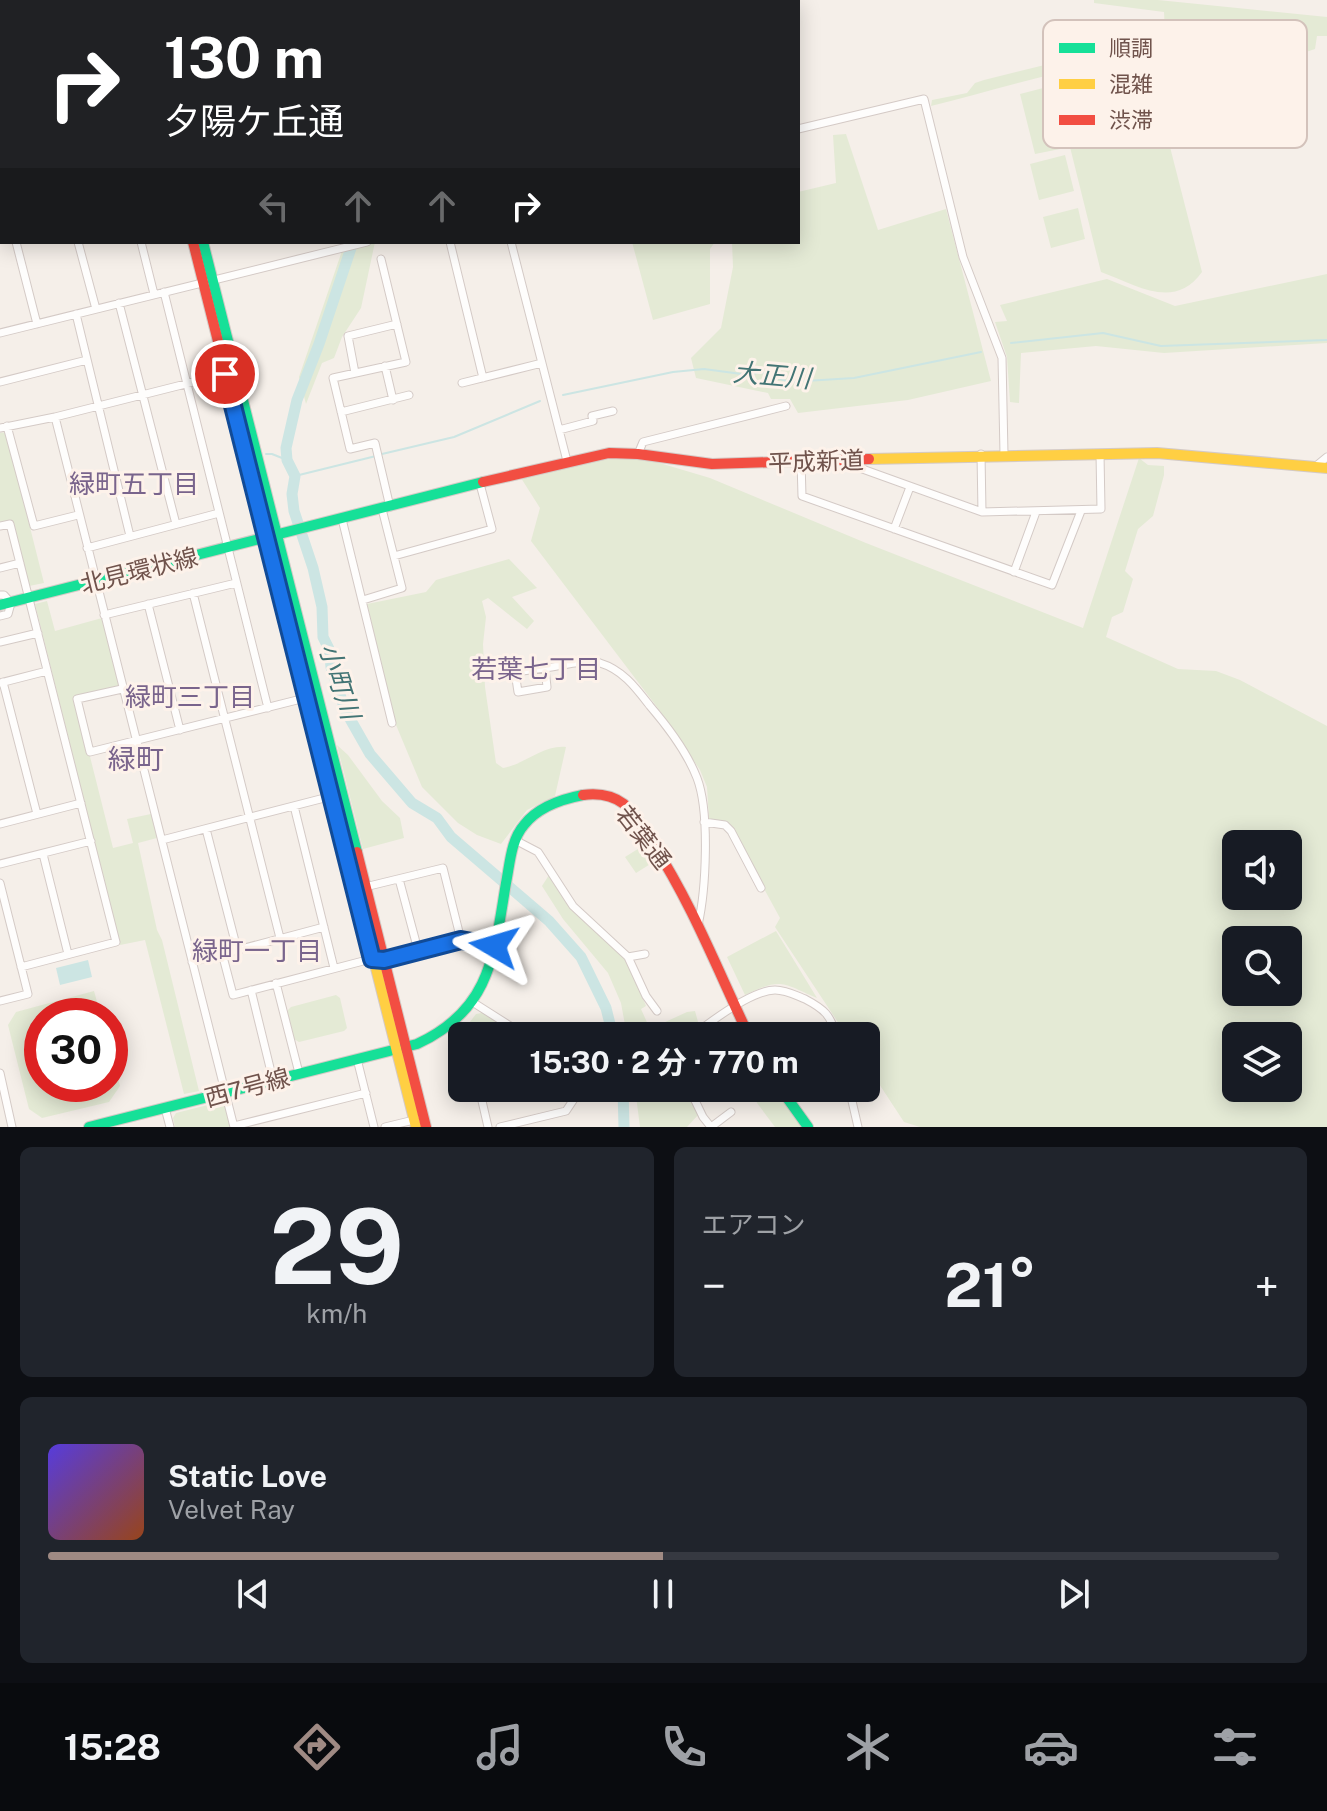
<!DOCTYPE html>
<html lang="ja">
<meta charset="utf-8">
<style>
:root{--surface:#171b24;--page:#20242c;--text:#f1f3f6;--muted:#9ea1a6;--line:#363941;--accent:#9f8a83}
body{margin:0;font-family:"Public Sans","Noto Sans JP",sans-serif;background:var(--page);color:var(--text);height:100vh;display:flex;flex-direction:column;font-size:30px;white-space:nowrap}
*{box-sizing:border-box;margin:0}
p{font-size:26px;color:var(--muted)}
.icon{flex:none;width:44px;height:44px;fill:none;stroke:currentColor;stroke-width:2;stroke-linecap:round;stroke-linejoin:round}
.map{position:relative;height:1127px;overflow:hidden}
.sheet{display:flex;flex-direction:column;gap:20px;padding:20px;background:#0d0f14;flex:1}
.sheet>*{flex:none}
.banner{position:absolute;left:0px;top:0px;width:800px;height:244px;box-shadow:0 4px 20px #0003;background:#202124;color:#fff;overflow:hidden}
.buttons{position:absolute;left:1222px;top:830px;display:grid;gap:16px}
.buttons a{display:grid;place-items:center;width:80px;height:80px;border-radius:12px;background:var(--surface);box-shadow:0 4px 20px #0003;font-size:40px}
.speed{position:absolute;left:24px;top:998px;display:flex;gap:16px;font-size:40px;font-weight:700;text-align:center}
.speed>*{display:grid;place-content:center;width:104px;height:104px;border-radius:50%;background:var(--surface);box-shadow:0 4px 20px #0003;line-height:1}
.speed .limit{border:12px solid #d22;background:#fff;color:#111}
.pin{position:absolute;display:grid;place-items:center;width:68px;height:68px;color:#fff;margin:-34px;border:4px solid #fff;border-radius:50%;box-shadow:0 2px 8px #0007}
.me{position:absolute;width:88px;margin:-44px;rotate:277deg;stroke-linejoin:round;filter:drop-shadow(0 0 6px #0008)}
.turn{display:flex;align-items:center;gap:28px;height:168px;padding:0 32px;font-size:36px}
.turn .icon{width:104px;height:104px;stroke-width:2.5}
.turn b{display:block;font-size:56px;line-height:68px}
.lanes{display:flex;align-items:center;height:76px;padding:0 32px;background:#0003;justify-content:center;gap:40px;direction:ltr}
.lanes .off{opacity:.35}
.big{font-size:60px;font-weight:700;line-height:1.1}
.sheet .widget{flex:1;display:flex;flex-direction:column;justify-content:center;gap:12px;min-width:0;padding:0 28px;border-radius:12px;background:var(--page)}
.sheet .dial{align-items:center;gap:0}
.dial b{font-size:104px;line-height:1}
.song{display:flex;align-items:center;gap:24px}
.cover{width:96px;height:96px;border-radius:12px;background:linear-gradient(135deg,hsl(250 70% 55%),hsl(20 70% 35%))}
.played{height:8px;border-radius:4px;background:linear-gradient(90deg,var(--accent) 50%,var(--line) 50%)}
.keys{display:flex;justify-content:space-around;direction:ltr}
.heat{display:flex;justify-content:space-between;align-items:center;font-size:44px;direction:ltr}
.sheet .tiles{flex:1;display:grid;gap:20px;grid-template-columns:1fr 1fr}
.widget:last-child{grid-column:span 2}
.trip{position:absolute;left:448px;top:1022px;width:432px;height:80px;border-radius:12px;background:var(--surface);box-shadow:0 4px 20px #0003;font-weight:700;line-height:80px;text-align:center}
.dock{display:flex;height:128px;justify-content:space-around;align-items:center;background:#090b0e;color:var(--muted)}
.dock .icon{width:56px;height:56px}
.dock .selected{color:var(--accent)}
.dock b{font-size:36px;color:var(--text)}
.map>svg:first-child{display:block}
.green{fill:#e4ead5;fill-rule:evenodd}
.water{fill:#cce5e3}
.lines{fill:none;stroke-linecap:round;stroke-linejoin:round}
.stream{stroke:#cce5e3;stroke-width:2}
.river{stroke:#cce5e3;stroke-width:11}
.street-casing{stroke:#d4cac6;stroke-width:9}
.fast-casing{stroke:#d4cac6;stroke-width:12}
.slow-casing{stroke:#d4cac6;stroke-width:12}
.jam-casing{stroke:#d4cac6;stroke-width:12}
.street{stroke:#fefdfc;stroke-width:7}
.fast{stroke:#16e098;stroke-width:10}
.slow{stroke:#ffcf43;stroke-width:10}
.jam{stroke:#f24e42;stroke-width:10}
.route-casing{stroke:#114b97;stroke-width:20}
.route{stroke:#1a73e8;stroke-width:14}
.labels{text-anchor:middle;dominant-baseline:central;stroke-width:6;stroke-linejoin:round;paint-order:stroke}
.street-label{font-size:24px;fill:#70534c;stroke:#fdf2ea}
.water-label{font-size:26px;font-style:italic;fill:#427474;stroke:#fdf2ea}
.neighbourhood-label{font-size:26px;fill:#79648c;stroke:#fdf2ea}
.quarter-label{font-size:28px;fill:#79648c;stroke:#fdf2ea}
.key{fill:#fdf2ea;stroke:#d3c2bb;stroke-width:2}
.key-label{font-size:22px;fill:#70534c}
</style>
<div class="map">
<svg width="1327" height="1127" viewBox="0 0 1327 1127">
<rect width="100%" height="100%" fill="#f5efe9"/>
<!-- green -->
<path class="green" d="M1094,0h64l169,17v19h-10l-2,13 -12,4h-30l-10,-13 -86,-8 -5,12h-19l-4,10c-73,11 -146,34 -218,52l1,-6 35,-7 8,-10 9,-3 81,-20 47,-19 53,-8 -1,-21 -70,-9z
M1148,61l54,211c-28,39 -65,13 -101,0l-31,-125 -35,7 -15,-60z
M846,134l32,96 68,-21 45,172 -83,19 -110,13 -8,-14h-19l-3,-6 -72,-15 -5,-20 30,-30 12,-61 -1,-25h66v-50l38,-9 -3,-48z
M1065,155l9,36 -35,9 -9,-36z
M1078,208l7,31 -34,9 -8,-31z
M345,242h30l-14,66 -19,29 -8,21 -12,5 -16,41 -7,-27z
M632,242h83l-5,7v55l-57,16z
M1327,274v69l-163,10 -68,-7 -75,7 -2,50 -9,-1 -3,-45 -12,-35 12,-1 -7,-16 107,-26 68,27z
M6,432l38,151 -15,3 -17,-66 -12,2v-89z
M636,456l74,22 156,65 217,85 56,-170 9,7 16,1v9l-11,41 -15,13 -13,42 8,8 -10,33 -11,5 -6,20 72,32 38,2 24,9 87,46v401h-407l-16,-5 -38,-58v-28h-19l-72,-109 5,-9 -52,-95 -19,-4 -2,-32 -7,-17 -40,-59 -129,-170 9,-33 -19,-30 57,-15zM1236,844h52v52h-52zM1236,940h52v52h-52zM1236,1036h52v52h-52z
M509,559l28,29 -25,9 22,24 -7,8 -39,-31 -6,3 4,16 -3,27 2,43 11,76 7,5c23,-4 39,-23 63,-21l-11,49 -28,14 -26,34 -24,-9 -19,-12 -36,-36 -26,-62 -29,-121 59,-12 10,-12z
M47,601l8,30 47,-13 17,68 -44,11 38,151 20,-5 -6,-24 24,-5 6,24 -19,5 19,87 5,10 37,151 -15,3 -39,-154 -25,5 -85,-341z
M337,745l11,10 34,46 18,17 4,20 -41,11z
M641,847l11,16 -16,10 -11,-16z
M549,875l78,84 19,47 -5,3 9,20 37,-17 8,-1 5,18 -11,7h-62l-6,-33 -13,-30 -45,-54 -21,-33z
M776,931l41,67c-35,-15 -35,-21 -72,-3l-18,-38z
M94,991l7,25h-59v68h68v-35l10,37 -11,16 -67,16 -13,-9 -21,-84 8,-13z
M336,995l4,3 7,30 -3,3 -45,11 -5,-3 -7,-28 4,-4z
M482,1013l38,23h-55l-2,-5 13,-17z
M635,1088h49l14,27 -11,12h-47z
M759,1088h15l28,39h-27l-18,-24 -3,-10z
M220,1102l5,4 5,21h-55l-2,-9 3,-5z"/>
<!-- water -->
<path class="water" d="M88,960l4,17 -32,8 -4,-17z"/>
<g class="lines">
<!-- stream -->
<path class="stream" d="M208,2l8,-2
M1011,343l92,-10 58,13 166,-6
M563,395l110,-23 31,-3 45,6 12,-3 28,10 65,-4 127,-26
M266,454h6l15,6
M382,454l72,-17 86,-36
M295,476l81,-20"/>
<!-- river -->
<path class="river" d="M676,2l3,-2
M353,242l-34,102 -22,56 -11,48 1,12 8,16 -3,18 2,17 19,57 9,39 1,30 6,12 2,18 14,43 25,44 42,49 25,15 14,19 98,84 32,36 25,51 7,28
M623,1088l1,39"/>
<defs>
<path id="street" d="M18,0v2
M85,0v2
M264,0v2
M392,0v2
M748,0v2
M798,129l126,-30 39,158 39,101 2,96
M0,177l2,9
M0,202l2,-1
M16,242l21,82
M78,242l18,67
M141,242l13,52
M450,242l33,136
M511,242l56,219
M381,259l25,103 -73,16 17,71 25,-6 15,64
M164,292l104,416
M119,303l57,221
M76,314l54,222
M0,333l367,-91
M385,366l8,34
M355,373l-7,-37 49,-12
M0,382l87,-22
M462,383l80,-20
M341,412l68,-17
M55,417l179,710
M7,426l27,100 44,-11
M0,428l55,-11 174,-44
M559,430l34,-9 -1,-5 21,-5
M638,454l5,-12 143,-36
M981,454l1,58
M801,461l1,35 250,89 29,-74
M843,462l139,50 119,-3 -1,-55
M1316,466l11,-9
M342,519l50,204
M0,526l10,-2 106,418 -95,25
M894,529l16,-42
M87,548l132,-35
M394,556l98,-27 -12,-45
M0,568l20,-5
M1014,572l22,-60
M193,593l87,345
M0,595h4l7,8 -3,11 -8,2
M363,600l39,-12 -20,-79
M148,604l32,126
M104,615l132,-32
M0,642l38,-9
M545,668c17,-2 38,-9 55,-5 23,7 36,25 50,43 18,21 37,46 47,72 13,34 9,112 1,147
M545,668l2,19 -29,5 -3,-20z
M3,682l34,132
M0,683l47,-12
M122,689l-45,10 13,53 219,-55
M294,806l40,162
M704,822l21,3 6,6 30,57
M0,824l81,-21
M206,829l31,120
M162,840l174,-45
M515,840l23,12 35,54 55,51 18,39 11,15
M43,854l25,100
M0,864l91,-23
M399,879l19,71
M0,883l28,111 -28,7
M365,887l78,-19 18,72
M222,953l11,42 134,-35h17l77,-20 33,6
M628,957l17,-3
M192,962l132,-35
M276,983l23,90
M251,990l22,90
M474,1003l52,33
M454,1026l8,15
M692,1036c18,-14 60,-46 83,-46 11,0 20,5 30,9 19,10 26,16 31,37
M357,1059l17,68
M0,1073l12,54
M479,1088l9,39
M689,1088l14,29 8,10 20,-15
M849,1088l9,39
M165,1108l5,19
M234,1126l132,-33
M385,1127l33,-8
M500,1127l66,-16 8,-12 -1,-11"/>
<path id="fast" d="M141,0v2
M0,63h2
M203,242l154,610
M0,605l483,-123
M780,1088l28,39
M89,1127l328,-83c74,-34 77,-89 89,-161 4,-20 5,-43 18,-58 13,-17 38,-26 59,-30"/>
<path id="slow" d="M242,2l8,-2
M869,459l288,-6 170,15
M317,734l99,393"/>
<path id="jam" d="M130,0l1,2
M193,242l124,492
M483,482l126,-29 29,1 74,10 157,-5
M583,795c15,-2 29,0 41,9 12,10 20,26 29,40 39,60 65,127 96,192
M357,852l69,275"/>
</defs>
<!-- street casing -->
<use href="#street" class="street-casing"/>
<!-- fast casing -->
<use href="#fast" class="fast-casing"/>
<!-- slow casing -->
<use href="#slow" class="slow-casing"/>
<!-- jam casing -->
<use href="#jam" class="jam-casing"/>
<!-- street -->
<use href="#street" class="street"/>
<!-- fast -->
<use href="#fast" class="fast"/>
<!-- slow -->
<use href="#slow" class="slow"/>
<!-- jam -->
<use href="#jam" class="jam"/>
</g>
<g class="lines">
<defs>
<path id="route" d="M225,374l147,585 12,1 77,-20 33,6"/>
</defs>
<!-- route casing -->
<use href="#route" class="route-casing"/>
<!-- route -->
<use href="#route" class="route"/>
</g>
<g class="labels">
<!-- street labels -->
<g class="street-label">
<text transform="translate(816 461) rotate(-2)">平成新道</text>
<text transform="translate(139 570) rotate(-14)">北見環状線</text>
<text transform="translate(644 837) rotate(52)">若葉通</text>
<text transform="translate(247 1087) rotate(-15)">西7号線</text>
</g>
<!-- water labels -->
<g class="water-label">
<text transform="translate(772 375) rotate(5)">大正川</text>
<text transform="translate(340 681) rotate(72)">小町川</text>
</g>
<!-- neighbourhood labels -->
<g class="neighbourhood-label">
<text x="134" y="483">緑町五丁目</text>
<text x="536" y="668">若葉七丁目</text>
<text x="190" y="696">緑町三丁目</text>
<text x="257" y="950">緑町一丁目</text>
</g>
<!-- quarter labels -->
<g class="quarter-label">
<text x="136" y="758">緑町</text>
</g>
</g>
<!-- legend -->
<rect x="1043" y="20" width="264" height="128" rx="12" class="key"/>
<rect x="1059" y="43" width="36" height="10" fill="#16e098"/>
<rect x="1059" y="79" width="36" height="10" fill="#ffcf43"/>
<rect x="1059" y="115" width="36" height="10" fill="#f24e42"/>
<g class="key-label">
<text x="1109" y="56">順調</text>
<text x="1109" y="92">混雑</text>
<text x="1109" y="128">渋滞</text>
</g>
</svg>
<div class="buttons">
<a><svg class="icon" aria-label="sound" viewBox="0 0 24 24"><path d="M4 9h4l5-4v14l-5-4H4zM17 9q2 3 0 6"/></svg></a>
<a><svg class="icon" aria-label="search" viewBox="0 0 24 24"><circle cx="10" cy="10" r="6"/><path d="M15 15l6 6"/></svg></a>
<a><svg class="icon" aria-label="layers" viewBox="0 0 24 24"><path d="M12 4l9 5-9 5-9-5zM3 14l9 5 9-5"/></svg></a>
</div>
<div class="speed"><div class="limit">30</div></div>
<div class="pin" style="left:225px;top:374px;background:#d93025"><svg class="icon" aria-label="arrive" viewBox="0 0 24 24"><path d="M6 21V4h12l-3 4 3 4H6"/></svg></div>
<svg class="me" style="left:494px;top:946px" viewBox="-20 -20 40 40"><path d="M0-17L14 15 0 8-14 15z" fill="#1a73e8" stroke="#fff" stroke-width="4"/></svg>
<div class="trip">15:30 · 2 分 · 770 m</div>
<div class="banner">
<div class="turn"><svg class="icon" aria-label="right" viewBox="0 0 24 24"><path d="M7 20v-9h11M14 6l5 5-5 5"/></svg><div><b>130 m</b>夕陽ケ丘通</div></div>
<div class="lanes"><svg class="icon off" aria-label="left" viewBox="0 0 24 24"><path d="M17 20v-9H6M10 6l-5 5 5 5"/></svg><svg class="icon off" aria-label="ahead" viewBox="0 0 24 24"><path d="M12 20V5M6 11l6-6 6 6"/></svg><svg class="icon off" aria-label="ahead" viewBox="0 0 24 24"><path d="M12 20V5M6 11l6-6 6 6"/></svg><svg class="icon" aria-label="right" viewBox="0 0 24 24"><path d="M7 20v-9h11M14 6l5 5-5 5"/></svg></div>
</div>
</div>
<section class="sheet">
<div class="tiles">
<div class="widget dial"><b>29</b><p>km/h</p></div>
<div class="widget"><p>エアコン</p>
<div class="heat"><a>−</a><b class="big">21°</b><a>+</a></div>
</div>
<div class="widget">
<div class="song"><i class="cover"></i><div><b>Static Love</b><p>Velvet Ray</p></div></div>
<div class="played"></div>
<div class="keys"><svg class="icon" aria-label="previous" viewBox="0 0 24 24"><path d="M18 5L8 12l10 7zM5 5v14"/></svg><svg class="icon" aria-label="pause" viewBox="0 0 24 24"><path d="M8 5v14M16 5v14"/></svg><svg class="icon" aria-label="next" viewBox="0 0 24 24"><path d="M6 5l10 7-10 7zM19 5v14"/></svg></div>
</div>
</div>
</section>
<nav class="dock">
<b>15:28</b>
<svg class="icon selected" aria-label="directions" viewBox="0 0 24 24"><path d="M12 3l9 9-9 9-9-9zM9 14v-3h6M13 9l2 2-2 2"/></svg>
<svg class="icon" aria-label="music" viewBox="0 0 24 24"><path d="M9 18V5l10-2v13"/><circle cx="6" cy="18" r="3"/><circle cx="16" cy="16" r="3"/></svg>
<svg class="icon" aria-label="phone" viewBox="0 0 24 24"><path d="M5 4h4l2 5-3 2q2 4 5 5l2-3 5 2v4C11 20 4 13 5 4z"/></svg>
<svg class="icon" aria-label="climate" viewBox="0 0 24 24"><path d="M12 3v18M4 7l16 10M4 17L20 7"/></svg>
<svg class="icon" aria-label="car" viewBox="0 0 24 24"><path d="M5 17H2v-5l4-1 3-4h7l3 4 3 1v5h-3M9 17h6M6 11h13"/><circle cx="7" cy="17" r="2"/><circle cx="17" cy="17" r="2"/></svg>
<svg class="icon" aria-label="filters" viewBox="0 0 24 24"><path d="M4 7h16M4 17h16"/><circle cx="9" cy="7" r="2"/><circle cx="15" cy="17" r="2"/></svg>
</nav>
